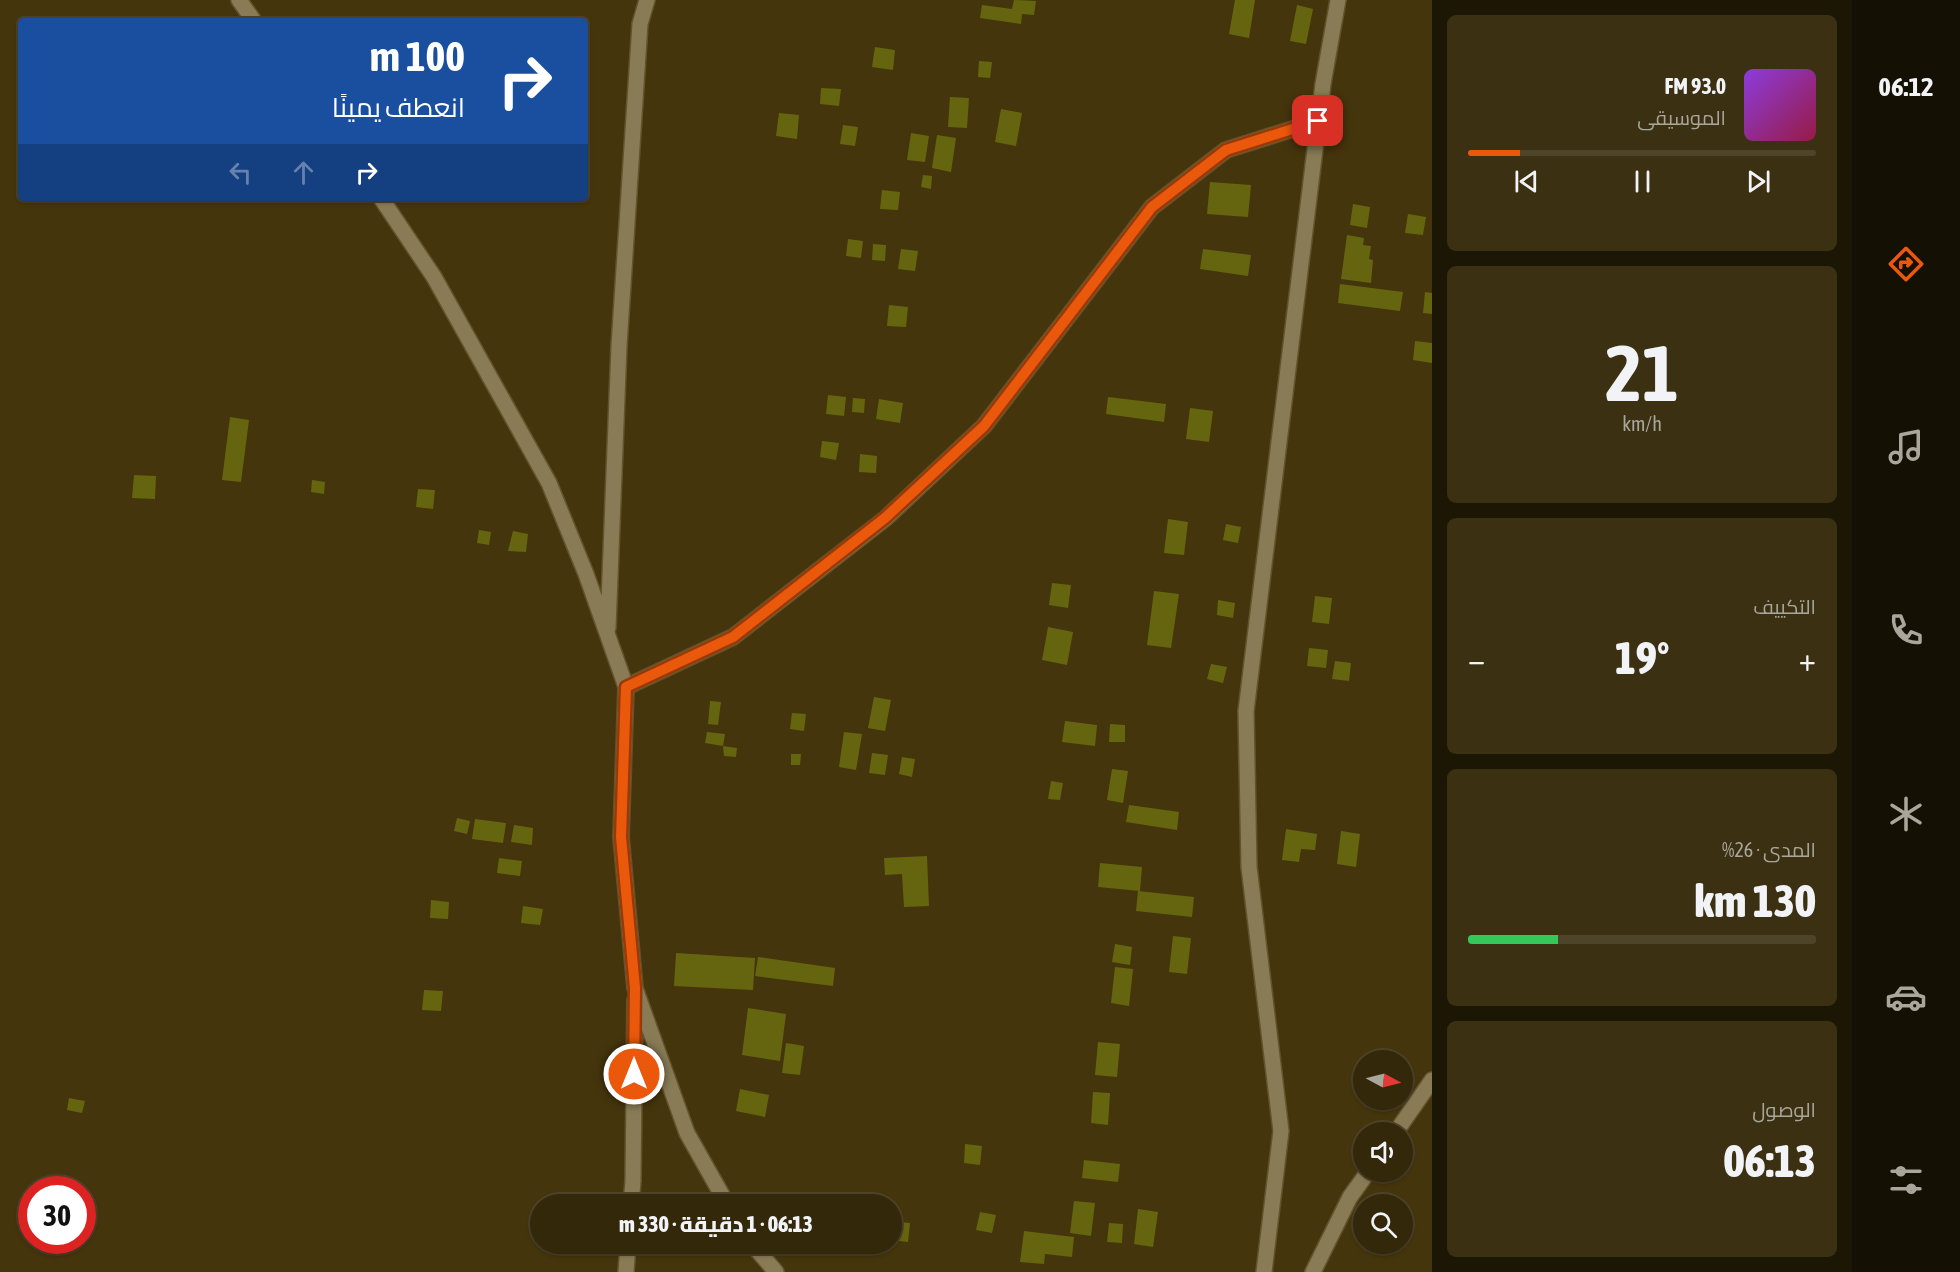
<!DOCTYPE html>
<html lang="ar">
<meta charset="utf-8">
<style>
:root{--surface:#332809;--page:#3b3012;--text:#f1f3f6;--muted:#a9a69c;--line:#4e442a;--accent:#ea580c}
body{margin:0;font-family:"Asap Condensed",Cairo,sans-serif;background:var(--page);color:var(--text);direction:rtl;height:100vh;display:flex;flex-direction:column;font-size:22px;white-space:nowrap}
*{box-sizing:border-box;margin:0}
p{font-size:20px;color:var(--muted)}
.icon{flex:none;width:33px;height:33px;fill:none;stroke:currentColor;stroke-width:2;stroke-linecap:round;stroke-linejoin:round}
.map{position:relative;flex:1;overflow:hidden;direction:ltr}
.sheet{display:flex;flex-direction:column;gap:15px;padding:15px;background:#1c1605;width:420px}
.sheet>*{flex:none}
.banner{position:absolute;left:18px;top:18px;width:570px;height:183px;border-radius:6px;box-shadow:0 2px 4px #0004,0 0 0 2px var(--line);direction:rtl;background:#1a4fa0;color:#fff;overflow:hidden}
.needle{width:39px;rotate:97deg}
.controls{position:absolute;left:1353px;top:1050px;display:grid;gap:12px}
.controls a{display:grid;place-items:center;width:60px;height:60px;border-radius:50%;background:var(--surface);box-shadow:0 2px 4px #0004,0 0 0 2px var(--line);font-size:30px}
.speed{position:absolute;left:18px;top:1176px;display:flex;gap:12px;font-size:30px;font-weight:700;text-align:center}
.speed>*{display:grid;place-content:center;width:78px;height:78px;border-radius:50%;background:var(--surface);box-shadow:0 2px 4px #0004,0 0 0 2px var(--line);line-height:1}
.speed .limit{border:9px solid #d22;background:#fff;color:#111}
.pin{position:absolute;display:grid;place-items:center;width:51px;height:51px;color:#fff;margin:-26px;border-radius:12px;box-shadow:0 3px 9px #0006}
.me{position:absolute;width:66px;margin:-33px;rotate:0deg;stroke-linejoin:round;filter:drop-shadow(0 0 4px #0008)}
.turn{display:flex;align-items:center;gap:21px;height:126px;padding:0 24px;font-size:27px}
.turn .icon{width:78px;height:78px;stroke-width:2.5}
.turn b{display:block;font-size:42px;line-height:51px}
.lanes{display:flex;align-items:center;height:57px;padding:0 24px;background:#0003;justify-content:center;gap:30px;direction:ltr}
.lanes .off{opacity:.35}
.big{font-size:45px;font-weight:800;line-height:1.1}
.sheet .widget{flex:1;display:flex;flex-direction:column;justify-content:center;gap:9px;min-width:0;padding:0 21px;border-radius:9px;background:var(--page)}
.sheet .dial{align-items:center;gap:0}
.dial b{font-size:78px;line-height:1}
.song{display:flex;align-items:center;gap:18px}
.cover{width:72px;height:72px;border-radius:9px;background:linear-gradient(135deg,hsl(270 70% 55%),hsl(340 70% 35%))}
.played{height:6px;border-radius:3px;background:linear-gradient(90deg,var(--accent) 15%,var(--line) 15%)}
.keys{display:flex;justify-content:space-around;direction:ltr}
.heat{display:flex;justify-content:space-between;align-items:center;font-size:33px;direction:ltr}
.charge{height:9px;border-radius:4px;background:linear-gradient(90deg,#34c759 26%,var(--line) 0)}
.trip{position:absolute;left:530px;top:1194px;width:372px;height:60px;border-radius:30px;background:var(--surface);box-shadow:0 2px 4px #0004,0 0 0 2px var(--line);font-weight:800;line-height:60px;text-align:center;direction:rtl}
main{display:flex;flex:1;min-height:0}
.tab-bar{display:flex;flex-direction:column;width:108px;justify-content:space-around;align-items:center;background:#141004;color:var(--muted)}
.tab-bar .icon{width:42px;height:42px}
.tab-bar .on{color:var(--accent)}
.tab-bar b{font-size:27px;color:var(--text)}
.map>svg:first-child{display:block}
.building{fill:#66650f}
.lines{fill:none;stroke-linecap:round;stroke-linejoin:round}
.minor-casing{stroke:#62532b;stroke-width:18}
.minor{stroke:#897b56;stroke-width:15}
.route-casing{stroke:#983908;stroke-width:15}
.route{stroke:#ea580c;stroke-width:10}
</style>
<main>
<nav class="tab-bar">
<b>06:12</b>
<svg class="icon on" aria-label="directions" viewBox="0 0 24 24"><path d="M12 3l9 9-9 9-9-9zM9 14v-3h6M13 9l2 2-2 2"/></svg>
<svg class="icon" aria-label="music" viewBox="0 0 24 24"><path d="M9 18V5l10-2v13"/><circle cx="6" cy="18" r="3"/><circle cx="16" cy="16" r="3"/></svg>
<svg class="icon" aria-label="phone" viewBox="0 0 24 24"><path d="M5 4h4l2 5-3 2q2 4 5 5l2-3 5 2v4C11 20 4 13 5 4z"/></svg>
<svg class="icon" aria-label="climate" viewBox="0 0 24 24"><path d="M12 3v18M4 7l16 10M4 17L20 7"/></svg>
<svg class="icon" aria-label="car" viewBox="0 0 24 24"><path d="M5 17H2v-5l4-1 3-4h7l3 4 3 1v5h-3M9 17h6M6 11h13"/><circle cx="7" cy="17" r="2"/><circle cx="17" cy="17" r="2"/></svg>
<svg class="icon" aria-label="filters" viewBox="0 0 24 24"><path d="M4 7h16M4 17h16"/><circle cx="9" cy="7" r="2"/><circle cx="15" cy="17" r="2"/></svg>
</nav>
<section class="sheet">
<div class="widget">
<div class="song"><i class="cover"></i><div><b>93.0 FM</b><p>الموسيقى</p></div></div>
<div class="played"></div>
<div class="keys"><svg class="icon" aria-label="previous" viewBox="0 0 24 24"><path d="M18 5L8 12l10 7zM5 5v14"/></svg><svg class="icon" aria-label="pause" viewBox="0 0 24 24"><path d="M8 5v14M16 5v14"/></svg><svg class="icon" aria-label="next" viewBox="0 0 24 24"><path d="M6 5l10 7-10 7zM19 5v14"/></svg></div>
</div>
<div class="widget dial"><b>21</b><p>km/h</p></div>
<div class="widget"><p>التكييف</p>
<div class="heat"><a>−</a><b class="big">19°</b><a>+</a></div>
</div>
<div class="widget"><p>المدى · 26%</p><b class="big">130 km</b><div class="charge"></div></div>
<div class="widget"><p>الوصول</p><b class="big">06:13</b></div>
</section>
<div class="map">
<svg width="1432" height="1272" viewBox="0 0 1432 1272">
<rect width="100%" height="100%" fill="#44350c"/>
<!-- building -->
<path class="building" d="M1014,0l22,1 -2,14 -12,-1 -1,10 -41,-6 2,-13 30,4z
M1235,0h20l-6,38 -20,-4z
M1297,5l16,4 -7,35 -16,-3z
M875,47l20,3 -2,20 -21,-3z
M979,61l13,1 -2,16 -12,-1z
M821,88l20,1 -2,17 -19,-2z
M950,97l19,1 -2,30 -19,-1z
M1001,109l21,4 -6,33 -21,-4z
M779,113l20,2 -2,24 -21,-3z
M843,125l15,2 -3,19 -15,-2z
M911,133l18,3 -4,26 -18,-2z
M937,135l19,3 -5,34 -19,-4z
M923,175l9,1 -1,13 -10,-2z
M1210,182l41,3 -3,32 -41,-3z
M882,190l18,2 -2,18 -18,-1z
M1353,204l17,3 -3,21 -17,-3z
M1408,214l18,3 -3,18 -18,-2z
M1347,235l17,3 -1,7 8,1 -2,13 4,1 -2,23 -30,-4z
M848,239l15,2 -2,17 -15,-2z
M873,244l13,1 -1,16 -13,-1z
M901,249l17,2 -3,20 -17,-2z
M1203,249l48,6 -3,21 -48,-7z
M1340,284l63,8 -3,19 -62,-8z
M1425,292l7,1v21l-9,-1z
M889,305l19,2 -2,20 -19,-1z
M1415,341l17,2v20l-19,-3z
M828,395l18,2 -2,19 -18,-2z
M1108,397l58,7 -2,18 -58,-8z
M853,398l12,1 -1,14 -12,-1z
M879,399l24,4 -3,20 -24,-4z
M1190,408l23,3 -4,31 -23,-3z
M230,417l19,3 -8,62 -19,-2z
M822,441l17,2 -3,17 -16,-3z
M860,454l17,2 -1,17 -17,-1z
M134,475l22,1 -1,23 -23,-1z
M312,480l13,2 -1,12 -13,-2z
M418,489l17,1 -2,19 -17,-2z
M1168,519l20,3 -4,33 -20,-2z
M1226,524l15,3 -3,16 -15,-3z
M479,530l12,2 -2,13 -12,-2z
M513,531l15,3 -2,18 -18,-1z
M1052,583l19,2 -3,23 -19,-3z
M1154,591l25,3 -8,54 -24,-3z
M1315,596l17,2 -3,26 -17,-2z
M1218,600l17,3 -2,15 -16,-3z
M1048,627l25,5 -6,33 -25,-5z
M1309,648l19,2 -2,18 -19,-2z
M1335,661l16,2 -2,18 -17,-2z
M1211,664l16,3 -4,16 -16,-4z
M874,697l17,3 -6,31 -17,-3z
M710,701l11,1 -3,23 -10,-1z
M792,713l14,1 -2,17 -14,-2z
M1065,721l32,4 -2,21 -33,-4z
M1110,724l15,1v17h-16z
M707,732l18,2 -2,12 -18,-3z
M844,732l18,2 -6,36 -17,-3z
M723,746l14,2 -1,9 -12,-1z
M872,753l16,2 -3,20 -16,-2z
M791,754h10l-1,11h-9z
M902,757l13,2 -3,18 -13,-3z
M1112,769l16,2 -5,32 -16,-3z
M1051,781l12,2 -3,17 -12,-1z
M1129,805l50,7 -2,18 -51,-8z
M457,818l13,3 -3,13 -13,-3z
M475,819l31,4 -3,20 -31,-4z
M514,825l19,3 -1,17 -21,-3z
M1286,829l31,5 -2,16 -14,-1 -2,13 -17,-2z
M1341,831l19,3 -4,33 -19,-3z
M927,856l2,50 -25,1 -2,-33 -17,1 -1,-17z
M499,858l23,3 -2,15 -23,-3z
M1100,863l42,4 -2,24 -42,-4z
M1138,891l56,6 -2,20 -56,-6z
M431,900l18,2 -1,17 -18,-1z
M523,906l20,3 -3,16 -19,-2z
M1173,936l18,2 -4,36 -18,-2z
M1115,944l17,3 -2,18 -18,-3z
M676,953l79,5 -2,32 -79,-4z
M758,957l77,11 -2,18 -78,-10z
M1115,967l18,2 -4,37 -18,-3z
M424,990l19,1 -2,20 -19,-1z
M748,1008l38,6 -6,47 -38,-6z
M1098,1042l22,2 -3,33 -22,-2z
M786,1043l18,3 -4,29 -18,-2z
M740,1089l29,6 -4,22 -29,-6z
M1093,1092l17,1 -2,32 -17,-2z
M69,1098l16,3 -3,12 -15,-3z
M965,1144l17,2 -2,19 -16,-2z
M1084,1160l36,4 -2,18 -36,-4z
M1074,1201l21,2 -4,33 -21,-3z
M1138,1209l20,3 -5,35 -19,-3z
M980,1212l16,3 -4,18 -16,-3z
M891,1221l19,2 -2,19 -17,-2z
M1109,1223l14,1 -1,19 -15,-1z
M1024,1231l50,6 -2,20 -27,-3 -1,10 -24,-2z"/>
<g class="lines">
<defs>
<path id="minor" d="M239,0l15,21
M381,198l53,79 115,206 37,91 40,113 -5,150 14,151 52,145 40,71
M608,628l11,-282 21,-322 7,-24
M626,687l107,-50 153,-119 98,-92 168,-219 74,-57 92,-29
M1396,1132l36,-52
M631,1204l2,-23 2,-181
M752,1244l24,28
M626,1272l2,-28
M1264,1272l17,-141 -32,-264 -3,-156 77,-627 15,-84
M1313,1272l37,-75 18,-25"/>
</defs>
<!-- minor casing -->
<use href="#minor" class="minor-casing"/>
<!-- minor -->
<use href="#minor" class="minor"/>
</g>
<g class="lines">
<defs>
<path id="route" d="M634,1074l1,-86 -14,-151 5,-150 107,-50 152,-119 99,-92 168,-219 74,-57 92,-29"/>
</defs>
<!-- route casing -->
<use href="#route" class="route-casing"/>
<!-- route -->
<use href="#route" class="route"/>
</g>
</svg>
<div class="controls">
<a><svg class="needle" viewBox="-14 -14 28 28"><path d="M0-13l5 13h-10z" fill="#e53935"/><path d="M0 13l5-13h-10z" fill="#a9a69c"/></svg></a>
<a><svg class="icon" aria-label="sound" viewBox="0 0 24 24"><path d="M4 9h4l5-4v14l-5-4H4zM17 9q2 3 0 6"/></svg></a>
<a><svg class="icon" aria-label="search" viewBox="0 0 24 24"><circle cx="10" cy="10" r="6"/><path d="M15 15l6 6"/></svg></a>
</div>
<div class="speed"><div class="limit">30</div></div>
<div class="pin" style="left:1318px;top:121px;background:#d93025"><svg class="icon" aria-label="arrive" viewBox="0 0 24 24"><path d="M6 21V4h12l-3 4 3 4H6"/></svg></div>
<svg class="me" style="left:634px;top:1074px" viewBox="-20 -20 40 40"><circle r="17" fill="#ea580c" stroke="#fff" stroke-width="3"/><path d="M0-11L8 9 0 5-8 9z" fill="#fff"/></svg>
<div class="trip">06:13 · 1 دقيقة · 330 m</div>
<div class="banner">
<div class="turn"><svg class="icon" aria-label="right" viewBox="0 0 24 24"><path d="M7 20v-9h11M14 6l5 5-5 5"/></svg><div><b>100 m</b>انعطف يمينًا</div></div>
<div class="lanes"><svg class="icon off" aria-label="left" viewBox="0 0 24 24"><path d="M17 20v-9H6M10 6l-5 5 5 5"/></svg><svg class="icon off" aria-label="ahead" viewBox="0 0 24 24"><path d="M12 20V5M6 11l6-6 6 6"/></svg><svg class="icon" aria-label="right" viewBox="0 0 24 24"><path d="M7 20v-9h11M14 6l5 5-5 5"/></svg></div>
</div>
</div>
</main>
